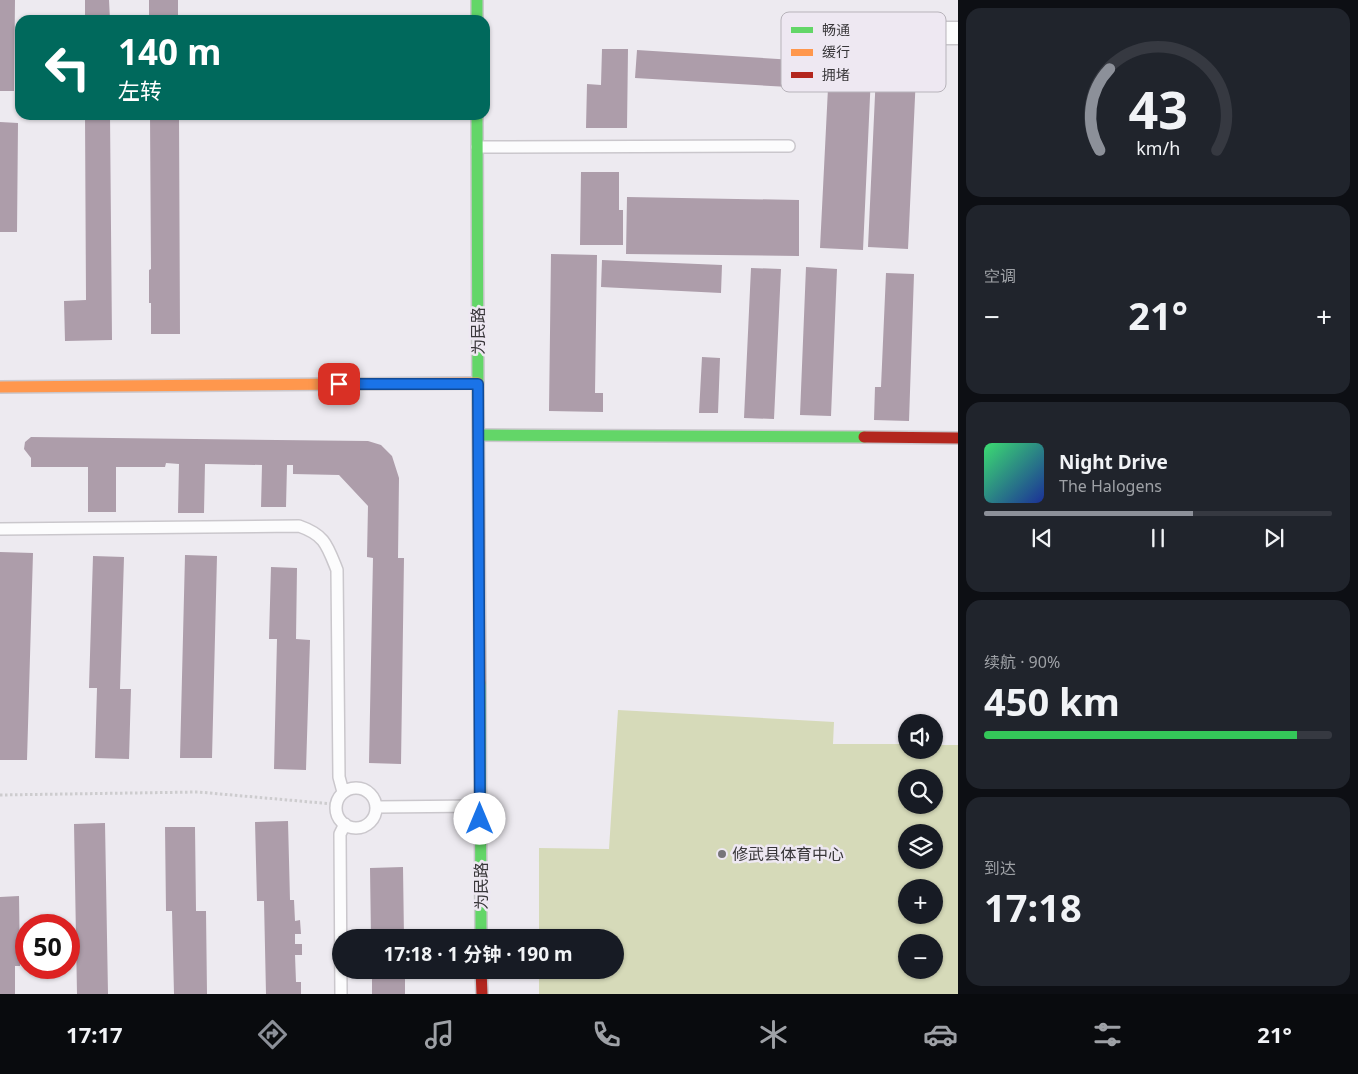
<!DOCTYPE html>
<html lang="zh">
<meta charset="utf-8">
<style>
:root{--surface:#171b24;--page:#20242c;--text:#f1f3f6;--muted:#9ea1a6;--line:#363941;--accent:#8c9099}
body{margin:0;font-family:"Noto Sans","Noto Sans SC",sans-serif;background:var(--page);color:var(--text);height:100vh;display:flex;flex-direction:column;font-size:19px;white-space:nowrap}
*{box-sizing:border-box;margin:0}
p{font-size:16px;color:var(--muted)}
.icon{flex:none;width:28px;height:28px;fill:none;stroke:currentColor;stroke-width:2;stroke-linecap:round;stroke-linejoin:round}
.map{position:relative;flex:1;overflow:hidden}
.panel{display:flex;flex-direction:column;gap:8px;padding:8px;background:#0d0f14;width:400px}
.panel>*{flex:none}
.hud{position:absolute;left:15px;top:15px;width:475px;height:105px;border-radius:15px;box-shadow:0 1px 4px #0004;background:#00695c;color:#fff;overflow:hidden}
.tools{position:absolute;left:898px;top:714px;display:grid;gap:10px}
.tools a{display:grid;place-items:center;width:45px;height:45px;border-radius:50%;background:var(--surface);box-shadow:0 1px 4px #0004;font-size:25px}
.speed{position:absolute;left:15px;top:914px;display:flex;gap:10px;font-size:25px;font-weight:700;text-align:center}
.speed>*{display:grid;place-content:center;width:65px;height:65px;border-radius:50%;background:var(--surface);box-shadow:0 1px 4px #0004;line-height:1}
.speed .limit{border:8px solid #d22;background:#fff;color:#111}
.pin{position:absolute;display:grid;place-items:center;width:42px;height:42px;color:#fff;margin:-21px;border-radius:10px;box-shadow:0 2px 8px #0006}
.me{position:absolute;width:55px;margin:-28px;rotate:0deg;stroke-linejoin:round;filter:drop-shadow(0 0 4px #0008)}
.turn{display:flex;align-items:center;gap:18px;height:105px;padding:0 20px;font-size:22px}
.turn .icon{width:65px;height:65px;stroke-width:2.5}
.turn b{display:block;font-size:35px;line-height:42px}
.big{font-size:38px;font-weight:700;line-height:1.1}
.panel .card{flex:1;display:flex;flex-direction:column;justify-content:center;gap:8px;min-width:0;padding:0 18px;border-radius:15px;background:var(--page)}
.panel .dial{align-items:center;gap:0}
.dial svg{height:130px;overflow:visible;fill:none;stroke:var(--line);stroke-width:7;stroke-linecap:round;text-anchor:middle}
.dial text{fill:var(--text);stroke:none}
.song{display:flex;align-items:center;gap:15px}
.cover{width:60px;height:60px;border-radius:8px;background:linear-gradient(135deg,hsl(140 70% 55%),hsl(230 70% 35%))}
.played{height:5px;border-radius:2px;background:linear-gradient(90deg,var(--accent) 60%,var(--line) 60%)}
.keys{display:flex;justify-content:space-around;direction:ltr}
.heat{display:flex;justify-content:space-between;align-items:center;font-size:28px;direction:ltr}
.charge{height:8px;border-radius:4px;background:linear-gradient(90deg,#34c759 90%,var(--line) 0)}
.trip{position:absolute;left:332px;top:929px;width:292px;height:50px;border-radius:25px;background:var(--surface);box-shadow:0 1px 4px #0004;font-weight:700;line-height:50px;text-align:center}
.tabs{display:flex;height:80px;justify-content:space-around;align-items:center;background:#090b0e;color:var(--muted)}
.tabs .icon{width:35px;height:35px}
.tabs .current{color:var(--accent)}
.tabs b{font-size:22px;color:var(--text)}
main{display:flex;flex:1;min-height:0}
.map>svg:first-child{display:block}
.green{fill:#d6dab9;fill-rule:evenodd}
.building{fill:#ad9daa}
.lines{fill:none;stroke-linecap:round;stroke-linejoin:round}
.lane-casing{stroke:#cac7cc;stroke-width:14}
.street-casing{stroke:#cac7cc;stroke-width:25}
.fast-casing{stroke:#cac7cc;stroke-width:14}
.slow-casing{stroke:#cac7cc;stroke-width:14}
.jam-casing{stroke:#cac7cc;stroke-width:14}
.path{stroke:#cdccce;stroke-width:3;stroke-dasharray:2.5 2.5;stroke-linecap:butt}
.lane{stroke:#fcfcfd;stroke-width:11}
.street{stroke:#fcfcfd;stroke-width:22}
.fast{stroke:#63d668;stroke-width:11}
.slow{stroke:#ff974d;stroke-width:11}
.jam{stroke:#b3261e;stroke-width:11}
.route-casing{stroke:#114b97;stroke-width:12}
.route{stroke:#1a73e8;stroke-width:9}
.poi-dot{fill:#777579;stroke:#eee8f2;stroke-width:2}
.labels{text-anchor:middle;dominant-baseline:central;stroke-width:5;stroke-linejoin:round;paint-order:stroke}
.street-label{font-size:16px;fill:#383639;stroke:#eee8f2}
.poi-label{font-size:16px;fill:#383639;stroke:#eee8f2;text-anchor:start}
.key{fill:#eee8f2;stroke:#b7b3ba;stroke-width:1}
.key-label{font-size:14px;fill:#383639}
</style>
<main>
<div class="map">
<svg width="958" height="994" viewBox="0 0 958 994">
<rect width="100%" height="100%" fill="#edeaf0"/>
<!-- green -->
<path class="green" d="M618,710l216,12 -1,22h73v6h28v-5h24v249h-419v-24h77v-32l-77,-1v-89l70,1zM906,778h28v27h-28zM906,832h28v28h-28zM906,888h28v27h-28zM934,942v28h-28v-28z"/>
<!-- building -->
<path class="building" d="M0,0h15l-1,91h-14z
M85,0h24l1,20h-25z
M149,0h29v20h-29z
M831,28l42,3 -10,219 -43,-2z
M878,30l40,2 -10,217 -40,-2z
M602,49h26l-1,79h-41l1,-44 14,1z
M637,50l189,12 -2,27 -189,-11z
M85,115h25l2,225 -47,1 -1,-40 22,-1z
M150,115h29l1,219h-29v-31h-2v-33l2,-1z
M0,122l18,1 -1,109h-17z
M581,172h38v38h4v35h-43z
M627,197l172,3v56l-173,-2z
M551,254l46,1 -2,138h8v19l-54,-1z
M602,260l120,5 -1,28 -120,-6z
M806,267l31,2 -6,147 -31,-1z
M751,268l30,1 -7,150 -30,-1z
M886,273l28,1 -5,147 -35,-1 1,-33h6z
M702,357l18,1 -2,55h-19z
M31,437l337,4 13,4 11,11 7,22 -1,80h6l-3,206 -32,-1 4,-205 -6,-1 1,-51 -29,-31 -46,-1v-9h-6l-1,42h-25l1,-42 -57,-1 -1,49h-26l1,-49 -13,-1 -1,4h-49v45h-28v-45h-57v-9l-7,-9 1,-7z
M0,552l33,1 -6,207h-27z
M185,555l32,1 -5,202h-32z
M93,556l31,1 -4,132h11l-2,70 -34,-1 2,-70h-8z
M271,567l26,1 -1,71 14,1 -4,130 -32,-1 3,-130h-8z
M288,821l2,79h4l1,21 5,-1 1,14h-6v10h7v11h-7l1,27h5v12h-35l-2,-93h-7l-2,-79z
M105,823l3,171h-31l-3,-170z
M165,827h30l1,84h10l1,83h-33l-2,-83h-6z
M403,867l1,71h-33l-1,-70z
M19,896l1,70h-5v28h-15v-97z
M372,970h33v24h-33z"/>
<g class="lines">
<defs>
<path id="lane" d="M477,147l312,-1
M0,529l299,-3c26,9 28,19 38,44l2,207 4,15
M336 808a20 20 0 1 1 40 0a20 20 0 1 1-40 0Z
M377,807l103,-1
M341,994l-1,-160 5,-10"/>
<path id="street" d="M946,33h12"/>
<path id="fast" d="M477,0v20
M477,115l1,289
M479,435l385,2
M480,683l1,255"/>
<path id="slow" d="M0,387l478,-4
M478,404l2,279"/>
<path id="jam" d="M864,437l94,1
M481,970l1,24"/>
</defs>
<!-- lane casing -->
<use href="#lane" class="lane-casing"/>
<!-- street casing -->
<use href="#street" class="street-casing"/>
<!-- fast casing -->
<use href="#fast" class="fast-casing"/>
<!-- slow casing -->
<use href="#slow" class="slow-casing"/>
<!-- jam casing -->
<use href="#jam" class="jam-casing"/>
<!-- path -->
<path class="path" d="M0,795l198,-3 135,12"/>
<!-- lane -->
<use href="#lane" class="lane"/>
<!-- street -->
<use href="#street" class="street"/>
<!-- fast -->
<use href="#fast" class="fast"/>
<!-- slow -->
<use href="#slow" class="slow"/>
<!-- jam -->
<use href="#jam" class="jam"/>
</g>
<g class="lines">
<defs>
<path id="route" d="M339,384h139l2,435"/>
</defs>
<!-- route casing -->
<use href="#route" class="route-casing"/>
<!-- route -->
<use href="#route" class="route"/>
</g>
<!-- markers -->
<circle class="poi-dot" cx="722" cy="854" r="5"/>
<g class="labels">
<!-- street labels -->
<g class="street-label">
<text transform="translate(478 331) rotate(-90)">为民路</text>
<text transform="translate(481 886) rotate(-90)">为民路</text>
</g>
<!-- poi labels -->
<g class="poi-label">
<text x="732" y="854">修武县体育中心</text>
</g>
</g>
<!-- legend -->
<rect x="781" y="12" width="165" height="80" rx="8" class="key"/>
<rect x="791" y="27" width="22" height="6" fill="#63d668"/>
<rect x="791" y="49" width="22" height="7" fill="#ff974d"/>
<rect x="791" y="72" width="22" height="6" fill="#b3261e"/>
<g class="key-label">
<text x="822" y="35">畅通</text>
<text x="822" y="57">缓行</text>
<text x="822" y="80">拥堵</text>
</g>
</svg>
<div class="tools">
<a><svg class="icon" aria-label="sound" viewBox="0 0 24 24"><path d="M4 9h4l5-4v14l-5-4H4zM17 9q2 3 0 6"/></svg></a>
<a><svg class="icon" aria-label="search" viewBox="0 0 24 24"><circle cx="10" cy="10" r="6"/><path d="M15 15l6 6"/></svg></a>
<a><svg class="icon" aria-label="layers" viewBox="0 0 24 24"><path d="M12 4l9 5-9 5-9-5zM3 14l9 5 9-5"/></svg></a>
<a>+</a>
<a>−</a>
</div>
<div class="speed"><div class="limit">50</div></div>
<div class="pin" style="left:339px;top:384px;background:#d93025"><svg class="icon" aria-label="arrive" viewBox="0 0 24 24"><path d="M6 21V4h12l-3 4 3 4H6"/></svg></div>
<svg class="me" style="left:480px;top:819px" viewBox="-20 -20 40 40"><circle r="19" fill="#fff"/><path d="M0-13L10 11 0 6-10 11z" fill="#1a73e8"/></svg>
<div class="trip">17:18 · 1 分钟 · 190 m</div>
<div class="hud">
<div class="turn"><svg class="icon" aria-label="left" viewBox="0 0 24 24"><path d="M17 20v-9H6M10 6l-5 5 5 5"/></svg><div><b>140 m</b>左转</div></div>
</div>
</div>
<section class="panel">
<div class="card dial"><svg viewBox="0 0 100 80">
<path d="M14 69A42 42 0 1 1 86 69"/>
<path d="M14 69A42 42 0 0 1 20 19" stroke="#8c9099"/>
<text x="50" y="56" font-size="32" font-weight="700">43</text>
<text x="50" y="72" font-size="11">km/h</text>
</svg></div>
<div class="card"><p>空调</p>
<div class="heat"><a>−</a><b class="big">21°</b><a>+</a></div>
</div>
<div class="card">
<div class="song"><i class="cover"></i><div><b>Night Drive</b><p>The Halogens</p></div></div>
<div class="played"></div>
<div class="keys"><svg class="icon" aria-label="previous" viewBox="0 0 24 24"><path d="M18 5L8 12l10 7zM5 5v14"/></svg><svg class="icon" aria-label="pause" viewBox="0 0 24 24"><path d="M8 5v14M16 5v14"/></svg><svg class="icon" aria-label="next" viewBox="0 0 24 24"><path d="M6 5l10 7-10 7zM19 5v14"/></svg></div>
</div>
<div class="card"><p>续航 · 90%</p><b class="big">450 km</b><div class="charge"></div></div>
<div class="card"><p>到达</p><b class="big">17:18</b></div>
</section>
</main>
<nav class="tabs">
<b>17:17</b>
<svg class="icon current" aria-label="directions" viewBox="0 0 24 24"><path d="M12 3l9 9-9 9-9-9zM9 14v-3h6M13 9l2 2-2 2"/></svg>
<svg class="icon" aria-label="music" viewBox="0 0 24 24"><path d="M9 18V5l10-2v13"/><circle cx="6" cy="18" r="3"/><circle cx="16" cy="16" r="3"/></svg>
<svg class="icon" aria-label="phone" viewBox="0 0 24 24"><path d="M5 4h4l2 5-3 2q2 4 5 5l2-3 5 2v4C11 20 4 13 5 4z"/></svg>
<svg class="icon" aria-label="climate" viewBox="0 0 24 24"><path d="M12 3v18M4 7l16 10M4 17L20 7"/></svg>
<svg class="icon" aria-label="car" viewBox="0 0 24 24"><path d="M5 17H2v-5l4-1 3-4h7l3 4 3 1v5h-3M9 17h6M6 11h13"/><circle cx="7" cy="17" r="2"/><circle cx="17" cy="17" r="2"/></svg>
<svg class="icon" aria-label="filters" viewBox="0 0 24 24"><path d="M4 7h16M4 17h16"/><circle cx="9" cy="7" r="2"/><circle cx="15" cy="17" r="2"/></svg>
<b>21°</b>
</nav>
